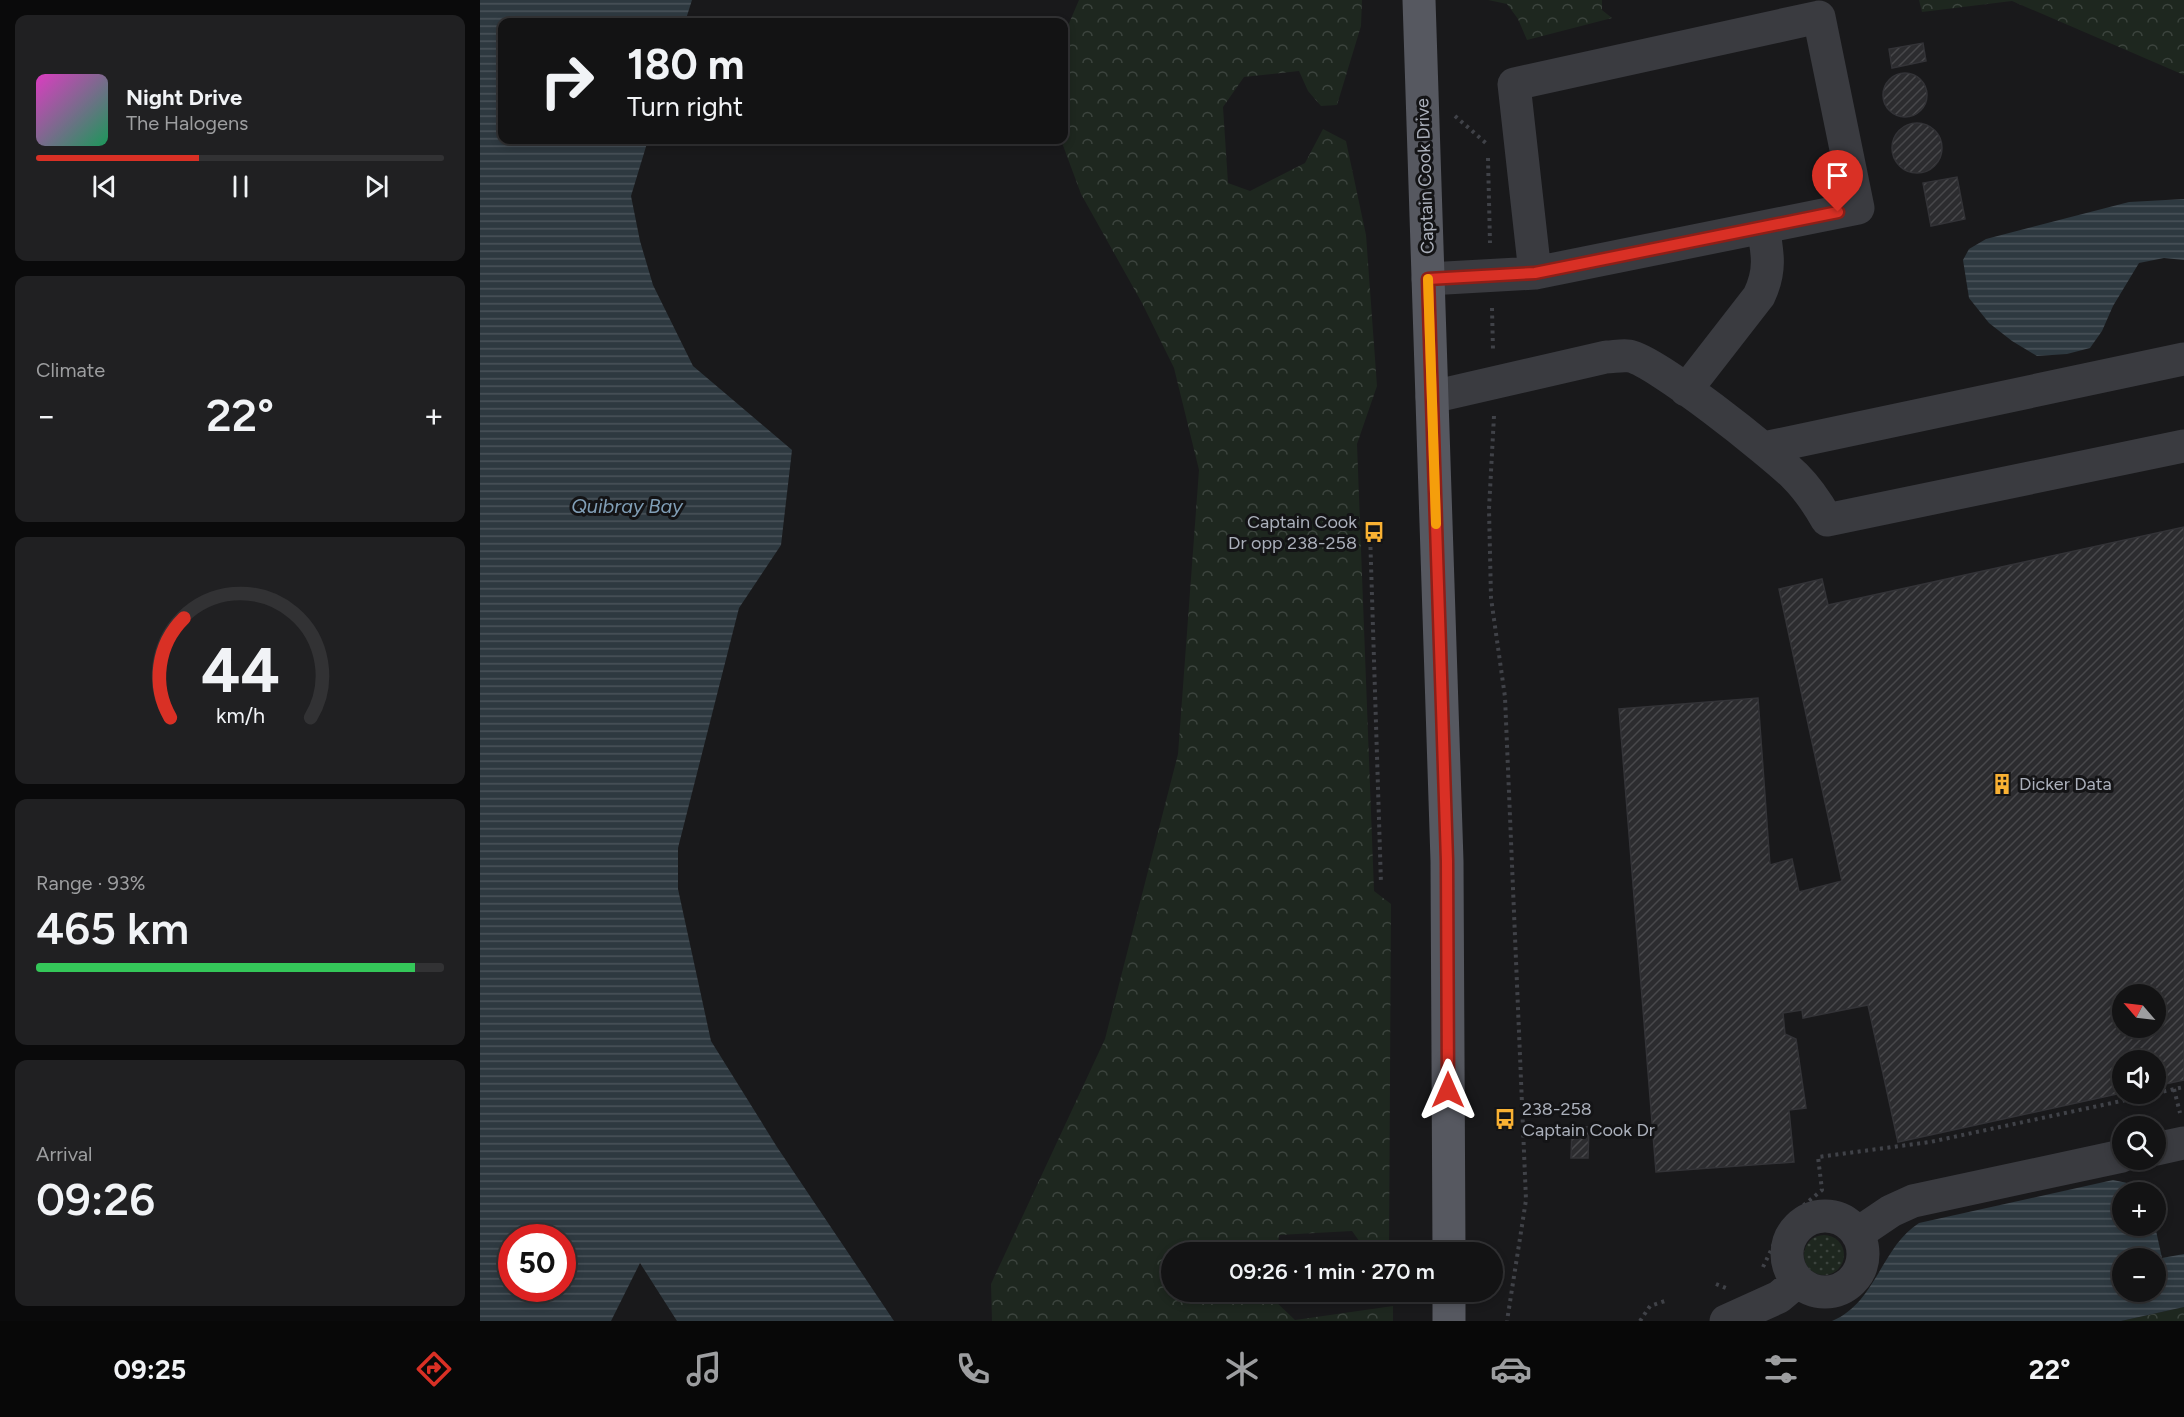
<!DOCTYPE html>
<meta charset="utf-8">
<style>
:root{--surface:#131314;--page:#202022;--text:#f1f3f6;--muted:#9d9ea0;--line:#323234;--accent:#d93025}
body{margin:0;font-family:Figtree,sans-serif;background:var(--page);color:var(--text);height:100vh;display:flex;flex-direction:column;font-size:22px;white-space:nowrap}
*{box-sizing:border-box;margin:0}
p{font-size:20px;color:var(--muted)}
.icon{flex:none;width:33px;height:33px;fill:none;stroke:currentColor;stroke-width:2;stroke-linecap:round;stroke-linejoin:round}
.map{position:relative;flex:1;overflow:hidden}
.sheet{display:flex;flex-direction:column;gap:15px;padding:15px;background:#0a0a0b;width:480px}
.sheet>*{flex:none}
.guide{position:absolute;left:18px;top:18px;width:570px;height:126px;border-radius:12px;box-shadow:0 3px 9px #0003,0 0 0 2px var(--line);background:#131314;color:var(--text);overflow:hidden}
.needle{width:39px;rotate:298deg}
.controls{position:absolute;left:1632px;top:984px;display:grid;gap:12px}
.controls a{display:grid;place-items:center;width:54px;height:54px;border-radius:50%;background:var(--surface);box-shadow:0 3px 9px #0003,0 0 0 2px var(--line);font-size:30px}
.speed{position:absolute;left:18px;top:1224px;display:flex;gap:12px;font-size:30px;font-weight:700;text-align:center}
.speed>*{display:grid;place-content:center;width:78px;height:78px;border-radius:50%;background:var(--surface);box-shadow:0 3px 9px #0003,0 0 0 2px var(--line);line-height:1}
.speed .limit{border:9px solid #d22;background:#fff;color:#111}
.pin{position:absolute;display:grid;place-items:center;width:51px;height:51px;color:#fff;margin:-62px -26px;border-radius:50% 50% 50% 0;rotate:-45deg;box-shadow:0 0 6px #0007}
.pin .icon{rotate:45deg}
.me{position:absolute;width:66px;margin:-33px;rotate:0deg;stroke-linejoin:round;filter:drop-shadow(0 0 4px #0008)}
.turn{display:flex;align-items:center;gap:21px;height:126px;padding:0 30px;font-size:27px}
.turn .icon{width:78px;height:78px;stroke-width:2.5}
.turn b{display:block;font-size:42px;line-height:51px}
.big{font-size:45px;font-weight:600;line-height:1.1}
.sheet .widget{flex:1;display:flex;flex-direction:column;justify-content:center;gap:9px;min-width:0;padding:0 21px;border-radius:12px;background:var(--page)}
.sheet .dial{align-items:center;gap:0}
.dial svg{height:156px;overflow:visible;fill:none;stroke:var(--line);stroke-width:7;stroke-linecap:round;text-anchor:middle}
.dial text{fill:var(--text);stroke:none}
.song{display:flex;align-items:center;gap:18px}
.cover{width:72px;height:72px;border-radius:9px;background:linear-gradient(135deg,hsl(310 70% 55%),hsl(150 70% 35%))}
.played{height:6px;border-radius:3px;background:linear-gradient(90deg,var(--accent) 40%,var(--line) 40%)}
.keys{display:flex;justify-content:space-around;direction:ltr}
.heat{display:flex;justify-content:space-between;align-items:center;font-size:33px;direction:ltr}
.charge{height:9px;border-radius:4px;background:linear-gradient(90deg,#34c759 93%,var(--line) 0)}
.trip{position:absolute;left:681px;top:1242px;width:342px;height:60px;border-radius:30px;background:var(--surface);box-shadow:0 3px 9px #0003,0 0 0 2px var(--line);font-weight:600;line-height:60px;text-align:center}
.menu{display:flex;height:96px;justify-content:space-around;align-items:center;background:#080808;color:var(--muted)}
.menu .icon{width:42px;height:42px}
.menu .current{color:var(--accent)}
.menu b{font-size:27px;color:var(--text)}
main{display:flex;flex:1;min-height:0}
.map>svg:first-child{display:block}
.grass{fill:url(#grass-dots)}
.forest{fill:url(#forest-crowns)}
.water{fill:url(#water-rules);fill-rule:evenodd}
.building{fill:url(#building-hatch);stroke:#333337;stroke-width:1.5;fill-rule:evenodd}
.lines{fill:none;stroke-linecap:round;stroke-linejoin:round}
.path{stroke:#404248;stroke-width:4;stroke-dasharray:3 4.5;stroke-linecap:butt}
.minor{stroke:#3a3b40;stroke-width:33}
.major{stroke:#565860;stroke-width:33}
.route-casing{stroke:#8d1f18;stroke-width:15}
.route{stroke:#d93025;stroke-width:10}
.slow{stroke:#f59e0b;stroke-width:10}
.labels{text-anchor:middle;dominant-baseline:central;stroke-width:6;stroke-linejoin:round;paint-order:stroke}
.street-label{font-size:18px;fill:#abb0bb;stroke:#141416}
.poi-label{font-size:18px;fill:#abb0bb;stroke:#141416;text-anchor:start}
.water-label{font-size:20px;font-style:italic;fill:#819fb7;stroke:#141416}
</style>
<main>
<section class="sheet">
<div class="widget">
<div class="song"><i class="cover"></i><div><b>Night Drive</b><p>The Halogens</p></div></div>
<div class="played"></div>
<div class="keys"><svg class="icon" aria-label="previous" viewBox="0 0 24 24"><path d="M18 5L8 12l10 7zM5 5v14"/></svg><svg class="icon" aria-label="pause" viewBox="0 0 24 24"><path d="M8 5v14M16 5v14"/></svg><svg class="icon" aria-label="next" viewBox="0 0 24 24"><path d="M6 5l10 7-10 7zM19 5v14"/></svg></div>
</div>
<div class="widget"><p>Climate</p>
<div class="heat"><a>−</a><b class="big">22°</b><a>+</a></div>
</div>
<div class="widget dial"><svg viewBox="0 0 100 80">
<path d="M14 69A42 42 0 1 1 86 69"/>
<path d="M14 69A42 42 0 0 1 21 18" stroke="#d93025"/>
<text x="50" y="56" font-size="32" font-weight="700">44</text>
<text x="50" y="72" font-size="11">km/h</text>
</svg></div>
<div class="widget"><p>Range · 93%</p><b class="big">465 km</b><div class="charge"></div></div>
<div class="widget"><p>Arrival</p><b class="big">09:26</b></div>
</section>
<div class="map">
<svg width="1704" height="1321" viewBox="0 0 1704 1321">
<defs>
<pattern id="grass-dots" width="8" height="8" patternUnits="userSpaceOnUse" patternTransform="scale(1.5)"><rect width="8" height="8" fill="#1e271f"/><path d="M2 2h.1M6 6h.1" fill="none" stroke="#3c443e" stroke-width="1.8" stroke-linecap="round"/></pattern>
<pattern id="forest-crowns" width="20" height="18" patternUnits="userSpaceOnUse" patternTransform="scale(1.5)"><rect width="20" height="18" fill="#1e271f"/><path d="M2 6a3 3 0 1 1 6 0M12 15a3 3 0 1 1 6 0" fill="none" stroke="#3c443e"/></pattern>
<pattern id="water-rules" width="6" height="5" patternUnits="userSpaceOnUse" patternTransform="scale(1.5)"><rect width="6" height="5" fill="#2e3940"/><path d="M0 2.5h6" fill="none" stroke="#4a535a"/></pattern>
<pattern id="building-hatch" width="6" height="6" patternUnits="userSpaceOnUse" patternTransform="scale(1.5)"><rect width="6" height="6" fill="#2c2c2f"/><path d="M-1 1l2-2M0 6l6-6M5 7l2-2" fill="none" stroke="#48484b"/></pattern>
</defs>
<rect width="100%" height="100%" fill="#19191b"/>
<!-- grass -->
<path class="grass" d="M1324 1255a20 20 0 1 1 40 0a20 20 0 1 1-40 0Z"/>
<!-- forest -->
<path class="forest" d="M599,0h283l-1,26 -24,79 -16,1 -13,-15 -9,-20 -55,6 -21,30 5,76 22,8 55,-28 18,-34 23,12 20,94 11,151 -20,58 17,447 17,13 -2,348h-22l-15,-21 -73,4 -2,17h-105v40h101v7l22,21 98,-14v15h-401l-1,-37 114,-245 73,-285 21,-284 -25,-102 -32,-65 -61,-109 -20,-54h3v-105z
M1008,0h114v10l10,8 -85,22 -9,-21 -11,-15z
M1439,0h265v75l-172,-74 -90,11z
M1704,1307v14h-63z"/>
<!-- water -->
<path class="water" d="M0,0h212l-7,22h-183v118h146l-17,56 9,45 13,44 40,81 99,84 -11,95 -42,63 -61,240v41l33,152 66,106 117,174h-217l-37,-58 -29,58h-131zM32,1238h50v50h-50z
M1704,199v61l-20,-2 -25,5 -26,43 -11,25 -12,17 -23,6 -30,2 -25,-15 -23,-18 -20,-25 -6,-38 6,-11 17,-10 143,-37z
M1633,1180l19,4 9,8h-19v34h33l7,32 22,-4v53l-63,14h-289c44,-18 49,-74 87,-98zM1642,1258h34v34h-34z"/>
<!-- building -->
<path class="building" d="M1443,43l3,18 -34,7 -3,-19z
M1403 95a22 22 0 1 1 44 0a22 22 0 1 1-44 0Z
M1412 148a25 25 0 1 1 50 0a25 25 0 1 1-50 0Z
M1477,177l8,42 -34,7 -8,-43z
M1704,527v553l-28,6v-26h-34v33l-224,49 -30,-137 -65,13 -1,-8 -19,3 2,21 11,5 10,69 -17,2 5,52 -138,10 -37,-463 139,-11 12,167 22,-6 7,33 43,-11 -63,-292 43,-10 6,26zM1642,994h34v34h-34z
M1092,1126l17,1 -1,31h-17z"/>
<g class="lines">
<!-- path -->
<path class="path" d="M975,116l32,28
M1008,158l2,85
M1012,308l1,43
M1014,416l-5,93 2,89 14,99 21,503 -19,121
M890,532l11,352
M1694,1089l6,24
M1676,1093l28,-6
M1283,1267l22,-46 37,-31 -4,-33 112,-15 224,-48
M1236,1284l10,4
M1160,1321l10,-15 15,-5"/>
<!-- minor -->
<path class="minor" d="M948,279l107,-6 323,-65 -39,-191 -305,67 21,189
M1206,390l73,-94c12,-25 9,-42 4,-69
M952,397l174,-40c7,0 15,-2 23,-1 25,3 144,98 166,120 13,13 23,28 32,44l357,-74
M1284,448l420,-89
M1676,1149l28,-6
M1307 1254a38 38 0 1 1 76 0a38 38 0 1 1-76 0Z
M1377,1234l34,-23 22,-10 209,-45
M1246,1321l53,-24 19,-16"/>
<!-- major -->
<path class="major" d="M939,0l28,861 2,391
M969,1321v-29"/>
</g>
<g class="lines">
<defs>
<path id="route" d="M968,1090l-1,-229 -19,-582 107,-6 303,-61"/>
</defs>
<!-- route casing -->
<use href="#route" class="route-casing"/>
<!-- route -->
<use href="#route" class="route"/>
<!-- slow -->
<path class="slow" d="M948,279l8,245"/>
</g>
<!-- icons -->
<defs>
<symbol id="bus-bare" viewBox="-9 -9 18 18"><path d="M-5-6H5V4H4V6H2V4H-2V6H-4V4H-5ZM-3.5-4V0h7V-4ZM-3.5 1.2v1.5H-2V1.2ZM2 1.2v1.5H3.5V1.2Z" fill="#f9b133" stroke="#141416" stroke-width="2.5" paint-order="stroke"/></symbol>
<symbol id="building-bare" viewBox="-9 -9 18 18"><path d="M-4-6H4V6H1V3H-1V6H-4ZM-2.5-4.3h1.7v1.8h-1.7ZM.8-4.3h1.7v1.8H.8ZM-2.5-1h1.7V.8h-1.7ZM.8-1h1.7V.8H.8Z" fill="#f9b133" stroke="#141416" stroke-width="2.5" paint-order="stroke"/></symbol>
</defs>
<g fill-rule="evenodd">
<use href="#bus-bare" x="879" y="517" width="30" height="30"/>
<use href="#building-bare" x="1507" y="769" width="30" height="30"/>
<use href="#bus-bare" x="1010" y="1104" width="30" height="30"/>
</g>
<g class="labels">
<!-- street labels -->
<g class="street-label">
<text transform="translate(945 176) rotate(-92)">Captain Cook Drive</text>
</g>
<!-- poi labels -->
<g class="poi-label">
<text x="877" y="522" text-anchor="end">Captain Cook<tspan x="877" dy="21">Dr opp 238-258</tspan></text>
<text x="1539" y="784">Dicker Data</text>
<text x="1042" y="1109">238-258<tspan x="1042" dy="21">Captain Cook Dr</tspan></text>
</g>
<!-- water labels -->
<g class="water-label">
<text x="147" y="506">Quibray Bay</text>
</g>
</g>
</svg>
<div class="controls">
<a><svg class="needle" viewBox="-14 -14 28 28"><path d="M0-13l5 13h-10z" fill="#e53935"/><path d="M0 13l5-13h-10z" fill="#9d9ea0"/></svg></a>
<a><svg class="icon" aria-label="sound" viewBox="0 0 24 24"><path d="M4 9h4l5-4v14l-5-4H4zM17 9q2 3 0 6"/></svg></a>
<a><svg class="icon" aria-label="search" viewBox="0 0 24 24"><circle cx="10" cy="10" r="6"/><path d="M15 15l6 6"/></svg></a>
<a>+</a>
<a>−</a>
</div>
<div class="speed"><div class="limit">50</div></div>
<div class="pin" style="left:1358px;top:212px;background:#d93025"><svg class="icon" aria-label="arrive" viewBox="0 0 24 24"><path d="M6 21V4h12l-3 4 3 4H6"/></svg></div>
<svg class="me" style="left:968px;top:1090px" viewBox="-20 -20 40 40"><path d="M0-17L14 15 0 8-14 15z" fill="#d93025" stroke="#fff" stroke-width="4"/></svg>
<div class="trip">09:26 · 1 min · 270 m</div>
<div class="guide">
<div class="turn"><svg class="icon" aria-label="right" viewBox="0 0 24 24"><path d="M7 20v-9h11M14 6l5 5-5 5"/></svg><div><b>180 m</b>Turn right</div></div>
</div>
</div>
</main>
<nav class="menu">
<b>09:25</b>
<svg class="icon current" aria-label="directions" viewBox="0 0 24 24"><path d="M12 3l9 9-9 9-9-9zM9 14v-3h6M13 9l2 2-2 2"/></svg>
<svg class="icon" aria-label="music" viewBox="0 0 24 24"><path d="M9 18V5l10-2v13"/><circle cx="6" cy="18" r="3"/><circle cx="16" cy="16" r="3"/></svg>
<svg class="icon" aria-label="phone" viewBox="0 0 24 24"><path d="M5 4h4l2 5-3 2q2 4 5 5l2-3 5 2v4C11 20 4 13 5 4z"/></svg>
<svg class="icon" aria-label="climate" viewBox="0 0 24 24"><path d="M12 3v18M4 7l16 10M4 17L20 7"/></svg>
<svg class="icon" aria-label="car" viewBox="0 0 24 24"><path d="M5 17H2v-5l4-1 3-4h7l3 4 3 1v5h-3M9 17h6M6 11h13"/><circle cx="7" cy="17" r="2"/><circle cx="17" cy="17" r="2"/></svg>
<svg class="icon" aria-label="filters" viewBox="0 0 24 24"><path d="M4 7h16M4 17h16"/><circle cx="9" cy="7" r="2"/><circle cx="15" cy="17" r="2"/></svg>
<b>22°</b>
</nav>
